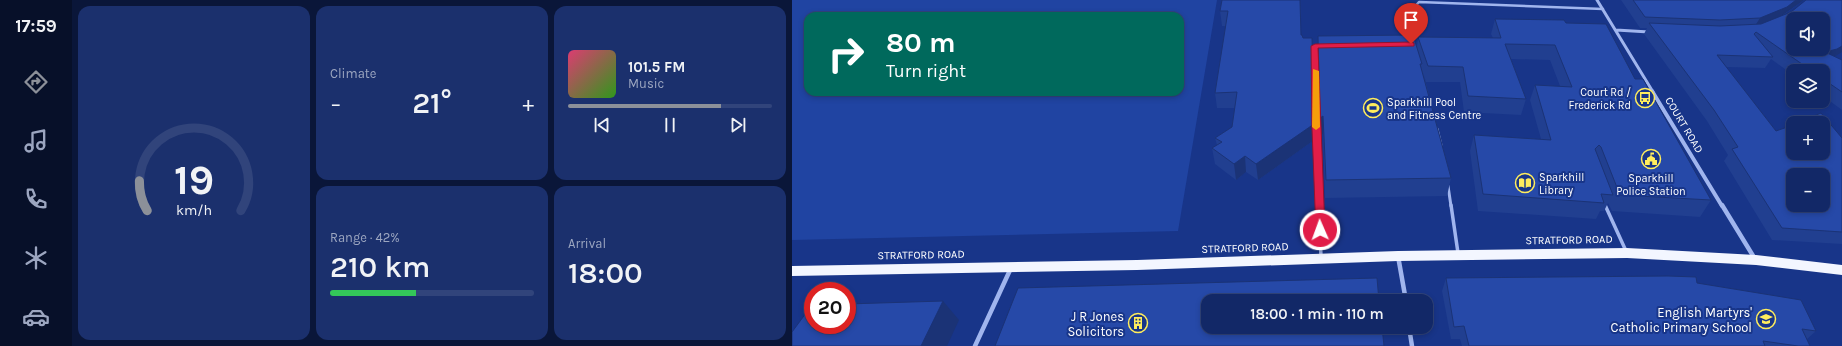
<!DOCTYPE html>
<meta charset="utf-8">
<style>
:root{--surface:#122867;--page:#1b306d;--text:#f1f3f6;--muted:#9ca6c0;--line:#31447b;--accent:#8c9099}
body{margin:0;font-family:Karla,sans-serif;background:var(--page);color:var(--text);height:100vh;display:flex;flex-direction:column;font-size:15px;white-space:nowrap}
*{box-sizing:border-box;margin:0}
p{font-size:13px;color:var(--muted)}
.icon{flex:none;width:22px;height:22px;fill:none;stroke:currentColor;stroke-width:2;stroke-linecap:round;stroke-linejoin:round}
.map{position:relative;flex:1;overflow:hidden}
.panel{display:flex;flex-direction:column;gap:6px;padding:6px;background:#0a1639;width:720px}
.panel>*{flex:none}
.top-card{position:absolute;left:12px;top:12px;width:380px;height:84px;border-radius:12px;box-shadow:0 2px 6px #0003,0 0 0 1px var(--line);background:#00695c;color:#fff;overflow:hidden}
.tools{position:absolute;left:994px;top:12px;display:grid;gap:8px}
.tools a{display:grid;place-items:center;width:44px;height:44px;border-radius:8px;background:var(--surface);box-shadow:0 2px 6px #0003,0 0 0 1px var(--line);font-size:20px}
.speed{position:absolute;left:12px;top:282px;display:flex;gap:8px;font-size:20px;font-weight:700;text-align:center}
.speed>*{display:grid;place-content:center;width:52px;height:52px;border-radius:50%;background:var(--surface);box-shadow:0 2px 6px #0003,0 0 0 1px var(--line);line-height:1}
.speed .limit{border:6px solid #d22;background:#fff;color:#111}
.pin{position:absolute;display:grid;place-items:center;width:34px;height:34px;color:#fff;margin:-41px -17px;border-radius:50% 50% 50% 0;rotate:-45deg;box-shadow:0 0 4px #0007}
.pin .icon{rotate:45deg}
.me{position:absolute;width:44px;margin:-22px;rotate:358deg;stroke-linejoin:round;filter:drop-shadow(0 0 3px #0008)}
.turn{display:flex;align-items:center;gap:14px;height:84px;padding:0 16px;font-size:18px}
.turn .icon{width:52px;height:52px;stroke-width:2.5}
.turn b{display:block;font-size:28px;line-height:34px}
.big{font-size:30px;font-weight:600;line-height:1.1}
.panel .card{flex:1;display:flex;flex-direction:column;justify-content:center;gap:6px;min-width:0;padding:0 14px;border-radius:12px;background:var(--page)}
.panel .dial{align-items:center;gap:0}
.dial svg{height:104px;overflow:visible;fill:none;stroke:var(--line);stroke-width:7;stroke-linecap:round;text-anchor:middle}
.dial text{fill:var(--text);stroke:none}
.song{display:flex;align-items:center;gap:12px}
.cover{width:48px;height:48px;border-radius:6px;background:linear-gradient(135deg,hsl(340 70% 55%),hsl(110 70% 35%))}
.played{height:4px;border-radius:2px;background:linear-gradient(90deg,var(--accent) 75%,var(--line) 75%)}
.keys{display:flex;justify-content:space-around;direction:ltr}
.heat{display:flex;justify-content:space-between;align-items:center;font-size:22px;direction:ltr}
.charge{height:6px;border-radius:3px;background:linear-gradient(90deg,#34c759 42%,var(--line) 0)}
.panel .tiles{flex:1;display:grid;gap:6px;grid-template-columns:repeat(3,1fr)}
.card:first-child{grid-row:span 2}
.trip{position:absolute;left:409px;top:294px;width:232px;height:40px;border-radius:12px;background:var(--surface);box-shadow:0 2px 6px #0003,0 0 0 1px var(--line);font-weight:600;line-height:40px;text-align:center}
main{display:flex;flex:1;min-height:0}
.tab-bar{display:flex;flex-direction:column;width:72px;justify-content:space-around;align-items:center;background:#071029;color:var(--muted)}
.tab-bar .icon{width:28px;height:28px}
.tab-bar .on{color:var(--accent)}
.tab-bar b{font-size:18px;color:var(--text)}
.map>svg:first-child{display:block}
.green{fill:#2044a2;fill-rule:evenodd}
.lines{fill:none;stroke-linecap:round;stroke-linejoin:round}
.service-far2{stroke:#a0b5ee;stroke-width:2.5}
.service-far1{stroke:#a0b5ee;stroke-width:3}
.service{stroke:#a0b5ee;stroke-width:3.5}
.minor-far2{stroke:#a0b5ee;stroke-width:3}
.minor-far1{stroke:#a0b5ee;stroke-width:4}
.minor{stroke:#a0b5ee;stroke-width:4.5}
.trunk{fill:#f3f6ff;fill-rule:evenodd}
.wall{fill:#213f90}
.shaded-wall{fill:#1b3376}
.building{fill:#2649a8;stroke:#1b3376;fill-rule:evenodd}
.route{fill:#e11d48;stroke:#92132f}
.slow{fill:#f59e0b}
.labels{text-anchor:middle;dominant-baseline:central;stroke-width:4;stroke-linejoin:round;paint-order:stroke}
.poi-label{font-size:11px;fill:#fff;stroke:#183589;text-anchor:start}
.street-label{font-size:11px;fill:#fff;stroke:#183589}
.near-poi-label{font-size:13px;fill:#fff;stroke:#183589;text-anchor:end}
</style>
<main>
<nav class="tab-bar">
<b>17:59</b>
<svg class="icon on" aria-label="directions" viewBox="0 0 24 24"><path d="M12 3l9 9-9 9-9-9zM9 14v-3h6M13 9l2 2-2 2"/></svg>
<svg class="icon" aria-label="music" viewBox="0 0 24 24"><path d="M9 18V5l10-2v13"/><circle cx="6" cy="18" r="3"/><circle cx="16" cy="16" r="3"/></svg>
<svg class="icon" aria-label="phone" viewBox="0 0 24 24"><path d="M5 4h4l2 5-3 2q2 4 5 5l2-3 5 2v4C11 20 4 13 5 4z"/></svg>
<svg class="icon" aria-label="climate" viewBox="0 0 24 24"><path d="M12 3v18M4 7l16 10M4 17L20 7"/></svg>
<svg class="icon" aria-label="car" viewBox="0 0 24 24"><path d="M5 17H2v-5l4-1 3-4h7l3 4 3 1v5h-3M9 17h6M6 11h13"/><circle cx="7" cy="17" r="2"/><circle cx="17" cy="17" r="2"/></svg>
</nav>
<section class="panel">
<div class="tiles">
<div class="card dial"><svg viewBox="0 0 100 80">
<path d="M14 69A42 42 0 1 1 86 69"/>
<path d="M14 69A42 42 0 0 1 8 46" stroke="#8c9099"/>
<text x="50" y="56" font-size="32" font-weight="700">19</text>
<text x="50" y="72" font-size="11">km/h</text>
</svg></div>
<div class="card"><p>Climate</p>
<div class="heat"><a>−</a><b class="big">21°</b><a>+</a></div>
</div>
<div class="card">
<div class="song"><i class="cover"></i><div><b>101.5 FM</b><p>Music</p></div></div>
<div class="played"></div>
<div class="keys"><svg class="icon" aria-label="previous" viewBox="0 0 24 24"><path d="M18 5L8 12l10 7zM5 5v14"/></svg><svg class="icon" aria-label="pause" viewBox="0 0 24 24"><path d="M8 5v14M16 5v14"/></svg><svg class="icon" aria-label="next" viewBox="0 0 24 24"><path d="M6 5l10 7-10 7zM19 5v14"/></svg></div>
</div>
<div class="card"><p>Range · 42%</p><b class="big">210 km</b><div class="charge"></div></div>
<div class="card"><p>Arrival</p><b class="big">18:00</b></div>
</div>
</section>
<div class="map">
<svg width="1050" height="346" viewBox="0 0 1050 346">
<rect width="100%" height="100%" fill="#183589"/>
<!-- green -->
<path class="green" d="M0,0h425l-39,231 -386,9zM16,16h372v76h-372z"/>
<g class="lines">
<!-- service-far2 -->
<path class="service-far2" d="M619,39l-3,-25 11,-12 184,7
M524,92l-1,-46h7"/>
<!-- service-far1 -->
<path class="service-far1" d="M524,91l3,115
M645,129l4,16
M656,186l3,20"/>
<!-- service -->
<path class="service" d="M527,205l2,52
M659,205l7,48
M813,205l21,46"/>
<!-- minor-far2 -->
<path class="minor-far2" d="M805,0l56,92
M824,30l33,2"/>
<!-- minor-far1 -->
<path class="minor-far1" d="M860,91l70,115"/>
<!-- minor -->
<path class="minor" d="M930,205l33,54
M606,256l8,45
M617,327l3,19
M183,346l36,-78"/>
<!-- trunk -->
<path class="trunk" d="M835,248l129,7 86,10v10l-86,-10 -129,-7 -229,3 -261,9 -345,6v-10l345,-6 261,-9z"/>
</g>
<!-- wall -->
<path class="wall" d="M430,0l79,35 13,105 -56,40 -12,-8 -10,8 -21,-16 -3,-16 5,-3 -2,-7 17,-11 3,-19h-18l-2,-15 11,-67h-4l-2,-15z
M829,0h183l-19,14 50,43 7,3v50l-19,-14v-25h-30v4l-22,-16 -6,9 -39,-1 50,64 66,7v106l-70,-4 -48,-79 4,-6 -21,-34 -63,-87 3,-6h-7z
M703,19l71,4 69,56 76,121 -11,17 -88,-6 -4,-8 -4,8h-4l-4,8 -118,-8 -8,-60 4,-16 67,4 -11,-39 5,-15 25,1 -10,-26 -39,-1 15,40 -5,16 -57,-3 -4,-30h-34l-3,-10 28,106 -4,18 -122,2 -2,-64 -3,2 -2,-100 99,11 1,-10 75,1 -2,-4z
M654,278l251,5 119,48 -9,8 3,7h-348l-2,-7h-9l-9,-48z"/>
<!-- shaded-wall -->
<path class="shaded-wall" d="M1004,0h8l-24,17 -27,12 7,-11z
M1050,46v6l-13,8 -4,-8z
M531,116v18l-3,2v-18z
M522,124v16l-56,40 -2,-16z
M453,156l1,16 -10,8 -2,-16z
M151,301l16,19 -12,26h-26z"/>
<!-- building -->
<path class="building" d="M430,0h78l1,35h1l1,3h9l2,86 -58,40 -11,-8 -11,8 -22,-16 10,-6 -7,-4 17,-11 5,-35 -22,1 13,-82h-8z
M841,0h163l-9,7 -27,11 -40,2 -75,-3z
M1014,0h36v46l-5,3 -12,3 17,8v32l-19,-13v-8h-11l-56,-39 -2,2 19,23 -56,-2 59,76 17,-6v28h30v-30h-26l24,-10 21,25v94l-60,-4 -50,-79 6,-2 -24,-37 -65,-87 71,3 41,-2 30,-12zM1001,19h30v30h-30zM1001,175h30v30h-30z
M703,19l69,1 2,3 40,1 29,55h8l68,121 -91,-5 -19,-48 -2,-2 -4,4 18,46 -12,-1 3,9 -121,-9 -9,-59 77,5 -16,-55 37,2 -17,-42 -50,-1 21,55 -58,-3 -5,-29 -35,-1 -10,-29 83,1z
M621,35l9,29h-2l31,114 -125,2 -3,-64 -3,2 -2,-82z
M876,276l28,1 1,6 104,17 15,31 -14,-2 8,17h-12l-35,-5 2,5h-296l-5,-20 -10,1 -8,-49z
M585,278l2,23h-171v26h174l2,19h-389l23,-58z
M151,301l-22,45h-129v-14l20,-27h1v20h34v-21z"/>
<!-- route -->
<path class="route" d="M619,42l3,1v3l-96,2 7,182 -5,4 -4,-1 -4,-104 -1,-83 4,-2z"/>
<!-- slow -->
<path class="slow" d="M521,69l6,2 1,56 -4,3 -4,-3z"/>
<!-- icons -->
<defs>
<symbol id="bus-ring" viewBox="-11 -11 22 22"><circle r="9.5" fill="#183589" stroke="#ffed5d" stroke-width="1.5"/><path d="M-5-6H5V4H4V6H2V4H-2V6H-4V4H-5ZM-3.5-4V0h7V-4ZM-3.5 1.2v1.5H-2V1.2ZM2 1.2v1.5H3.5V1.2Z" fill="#ffed5d"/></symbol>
<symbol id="stadium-ring" viewBox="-11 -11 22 22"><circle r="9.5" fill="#183589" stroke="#ffed5d" stroke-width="1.5"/><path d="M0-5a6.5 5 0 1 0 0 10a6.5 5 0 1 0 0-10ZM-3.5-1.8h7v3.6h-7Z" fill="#ffed5d"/></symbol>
<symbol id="civic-ring" viewBox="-11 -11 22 22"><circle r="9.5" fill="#183589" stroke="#ffed5d" stroke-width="1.5"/><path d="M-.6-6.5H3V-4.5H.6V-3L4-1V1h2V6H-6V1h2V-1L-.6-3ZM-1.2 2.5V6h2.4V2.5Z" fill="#ffed5d"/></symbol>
<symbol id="library-ring" viewBox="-11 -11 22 22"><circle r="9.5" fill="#183589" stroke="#ffed5d" stroke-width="1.5"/><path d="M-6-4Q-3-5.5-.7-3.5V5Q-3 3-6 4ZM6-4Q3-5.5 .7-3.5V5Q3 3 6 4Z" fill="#ffed5d"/></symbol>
<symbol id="school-ring" viewBox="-11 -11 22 22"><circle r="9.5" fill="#183589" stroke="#ffed5d" stroke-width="1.5"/><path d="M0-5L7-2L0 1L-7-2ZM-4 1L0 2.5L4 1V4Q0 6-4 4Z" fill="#ffed5d"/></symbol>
<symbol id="building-ring" viewBox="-11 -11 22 22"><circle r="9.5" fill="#183589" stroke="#ffed5d" stroke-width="1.5"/><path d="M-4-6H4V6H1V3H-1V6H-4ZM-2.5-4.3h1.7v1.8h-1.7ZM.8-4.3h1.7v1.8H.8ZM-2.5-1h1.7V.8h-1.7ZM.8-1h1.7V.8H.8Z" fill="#ffed5d"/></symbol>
</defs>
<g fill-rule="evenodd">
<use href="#bus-ring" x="842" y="87" width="22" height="22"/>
<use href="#stadium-ring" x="570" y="97" width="22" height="22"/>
<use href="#civic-ring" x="848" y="148" width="22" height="22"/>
<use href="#library-ring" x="722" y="172" width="22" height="22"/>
<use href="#school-ring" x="963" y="308" width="22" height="22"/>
<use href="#building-ring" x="335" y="312" width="22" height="22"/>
</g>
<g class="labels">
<!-- poi labels -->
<g class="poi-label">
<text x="839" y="92" text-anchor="end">Court Rd /<tspan x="839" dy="13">Frederick Rd</tspan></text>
<text x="595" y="102">Sparkhill Pool<tspan x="595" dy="13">and Fitness Centre</tspan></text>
<text x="747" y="177">Sparkhill<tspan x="747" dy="13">Library</tspan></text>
<text x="859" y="178" text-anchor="middle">Sparkhill<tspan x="859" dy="13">Police Station</tspan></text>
</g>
<!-- street labels -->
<g class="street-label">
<text transform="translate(892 125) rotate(59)">COURT ROAD</text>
<text transform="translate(777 240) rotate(-1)">STRATFORD ROAD</text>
<text transform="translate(453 248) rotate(-2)">STRATFORD ROAD</text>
<text transform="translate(129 255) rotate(-1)">STRATFORD ROAD</text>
</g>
<!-- near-poi labels -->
<g class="near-poi-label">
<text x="960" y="312">English Martyrs'<tspan x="960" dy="15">Catholic Primary School</tspan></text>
<text x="332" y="316">J R Jones<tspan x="332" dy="15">Solicitors</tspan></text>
</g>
</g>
</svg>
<div class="tools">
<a><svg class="icon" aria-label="sound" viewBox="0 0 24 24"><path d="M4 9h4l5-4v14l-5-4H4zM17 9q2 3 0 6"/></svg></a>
<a><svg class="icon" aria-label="layers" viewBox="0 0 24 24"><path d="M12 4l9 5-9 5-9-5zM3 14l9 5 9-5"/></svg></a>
<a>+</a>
<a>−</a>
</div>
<div class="speed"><div class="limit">20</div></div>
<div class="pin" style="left:619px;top:44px;background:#d93025"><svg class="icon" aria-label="arrive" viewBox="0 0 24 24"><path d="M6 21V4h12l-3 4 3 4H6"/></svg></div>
<svg class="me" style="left:528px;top:230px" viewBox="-20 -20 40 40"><circle r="17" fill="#e11d48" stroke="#fff" stroke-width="3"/><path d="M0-11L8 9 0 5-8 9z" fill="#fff"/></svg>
<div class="trip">18:00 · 1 min · 110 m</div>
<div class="top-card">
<div class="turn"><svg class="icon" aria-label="right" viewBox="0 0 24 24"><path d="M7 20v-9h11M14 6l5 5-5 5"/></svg><div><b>80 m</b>Turn right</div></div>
</div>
</div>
</main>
